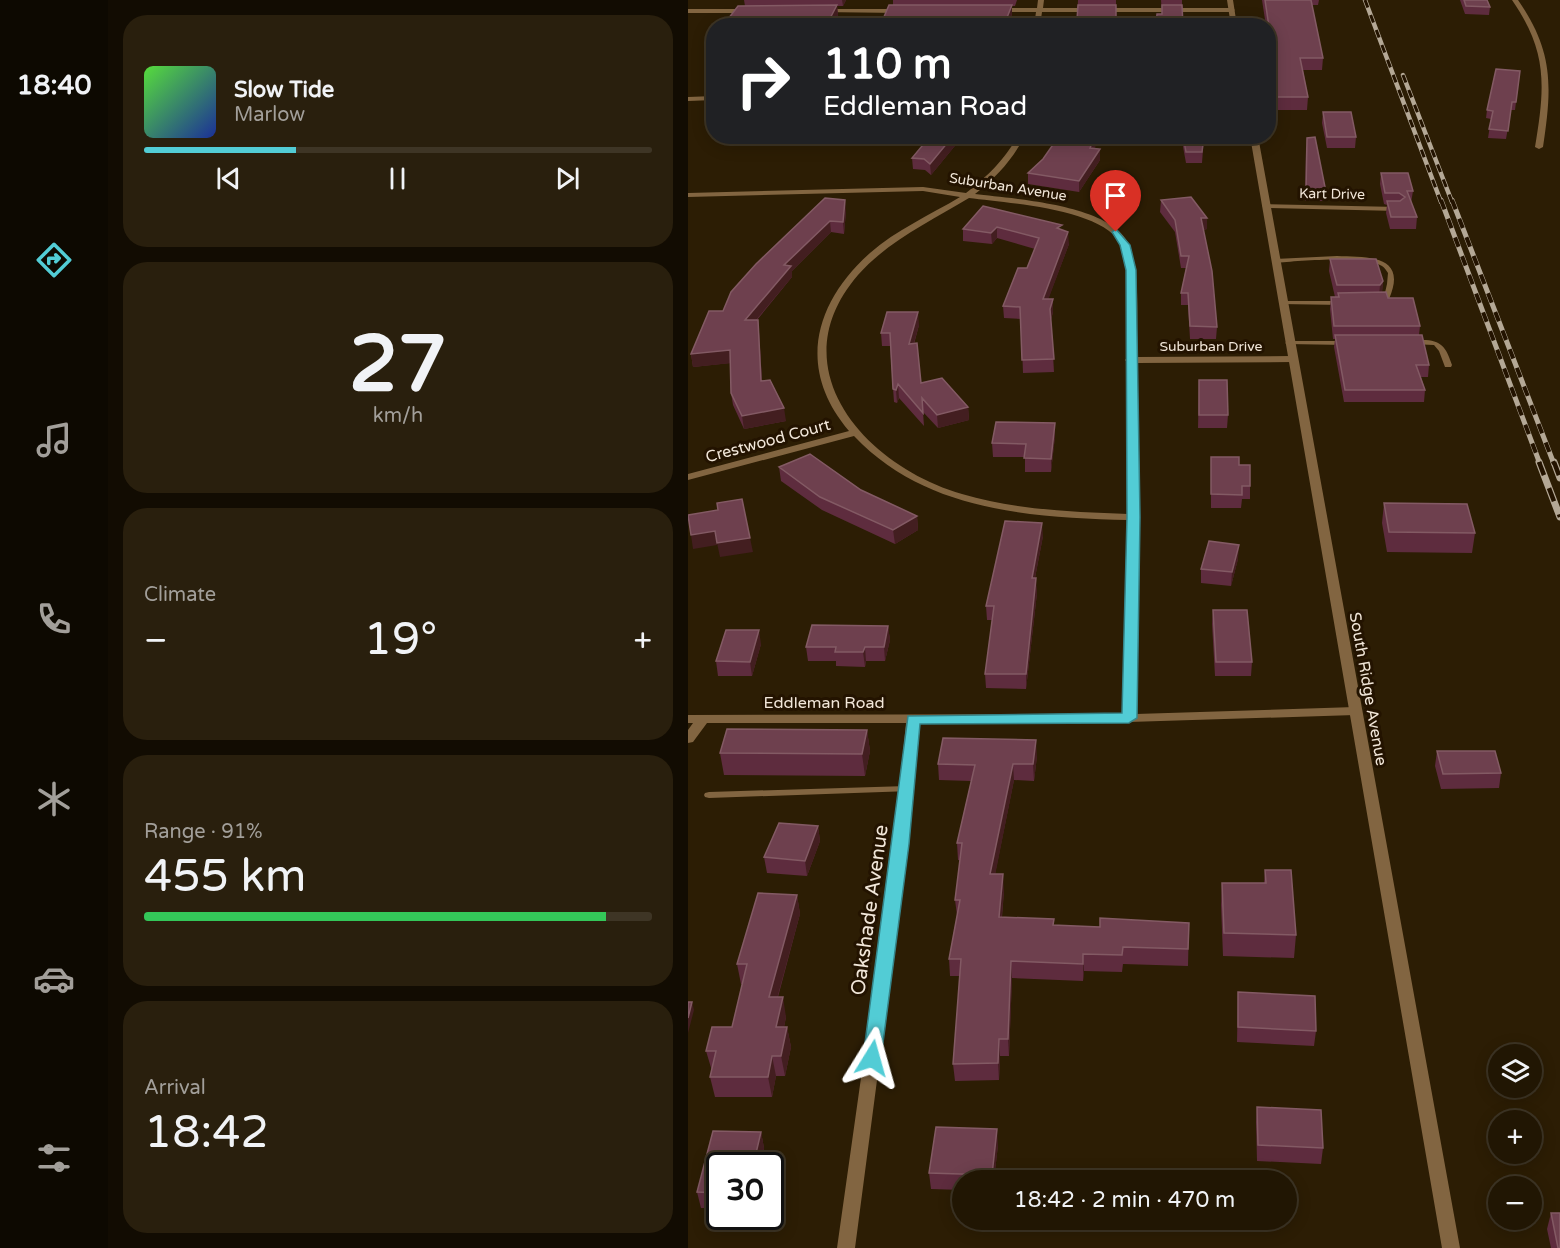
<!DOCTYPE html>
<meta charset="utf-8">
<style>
:root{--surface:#211603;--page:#291f0d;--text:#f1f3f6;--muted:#a29f9a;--line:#3e3525;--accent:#52ccd5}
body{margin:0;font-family:"Varela Round",sans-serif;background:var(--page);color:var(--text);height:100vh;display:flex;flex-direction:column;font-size:22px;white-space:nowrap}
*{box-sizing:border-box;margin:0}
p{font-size:20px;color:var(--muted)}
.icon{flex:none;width:33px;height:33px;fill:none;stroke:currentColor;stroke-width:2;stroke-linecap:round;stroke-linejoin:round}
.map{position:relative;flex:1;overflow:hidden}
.drawer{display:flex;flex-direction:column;gap:15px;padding:15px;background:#120c02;width:580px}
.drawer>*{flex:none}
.hud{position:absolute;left:18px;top:18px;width:570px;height:126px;border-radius:24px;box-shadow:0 3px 15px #0003,0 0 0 2px var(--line);background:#202124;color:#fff;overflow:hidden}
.controls{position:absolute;left:800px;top:1044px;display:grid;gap:12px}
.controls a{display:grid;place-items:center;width:54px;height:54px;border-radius:50%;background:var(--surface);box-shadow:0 3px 15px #0003,0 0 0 2px var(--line);font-size:30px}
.speed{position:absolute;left:18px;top:1152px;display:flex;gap:12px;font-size:30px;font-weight:700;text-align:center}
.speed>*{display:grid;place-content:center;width:78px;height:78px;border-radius:50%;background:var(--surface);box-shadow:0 3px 15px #0003,0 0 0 2px var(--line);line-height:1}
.speed .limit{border:3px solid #111;border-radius:9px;background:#fff;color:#111}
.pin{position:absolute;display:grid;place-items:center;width:51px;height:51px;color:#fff;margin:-62px -26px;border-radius:50% 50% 50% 0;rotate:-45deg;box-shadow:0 0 6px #0007}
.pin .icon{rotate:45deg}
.me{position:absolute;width:66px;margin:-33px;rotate:8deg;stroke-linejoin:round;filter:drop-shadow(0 0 4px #0008)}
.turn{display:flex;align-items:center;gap:21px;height:126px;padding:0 18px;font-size:27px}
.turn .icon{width:78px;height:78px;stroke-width:2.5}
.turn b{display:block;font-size:42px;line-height:51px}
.big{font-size:45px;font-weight:600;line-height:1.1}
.drawer .tile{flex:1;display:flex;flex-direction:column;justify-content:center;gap:9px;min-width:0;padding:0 21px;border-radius:24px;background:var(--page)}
.drawer .dial{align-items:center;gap:0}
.dial b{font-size:78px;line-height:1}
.song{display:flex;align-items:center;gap:18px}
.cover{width:72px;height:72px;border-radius:9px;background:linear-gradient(135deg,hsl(110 70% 55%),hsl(230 70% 35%))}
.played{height:6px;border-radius:3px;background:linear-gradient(90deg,var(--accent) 30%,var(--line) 30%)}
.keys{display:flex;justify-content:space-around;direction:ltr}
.heat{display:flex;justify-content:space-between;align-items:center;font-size:33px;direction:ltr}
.charge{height:9px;border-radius:4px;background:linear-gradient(90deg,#34c759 91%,var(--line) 0)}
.trip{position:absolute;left:264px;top:1170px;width:345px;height:60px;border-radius:30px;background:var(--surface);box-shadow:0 3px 15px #0003,0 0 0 2px var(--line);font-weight:600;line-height:60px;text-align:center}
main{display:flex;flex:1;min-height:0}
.tab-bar{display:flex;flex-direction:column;width:108px;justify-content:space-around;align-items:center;background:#0d0901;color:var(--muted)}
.tab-bar .icon{width:42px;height:42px}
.tab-bar .on{color:var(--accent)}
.tab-bar b{font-size:27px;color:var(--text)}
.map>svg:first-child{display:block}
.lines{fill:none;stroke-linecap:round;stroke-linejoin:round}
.service{fill:#826541;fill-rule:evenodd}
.minor{fill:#826541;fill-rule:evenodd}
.tertiary{fill:#826541;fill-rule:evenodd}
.rail-far2-casing{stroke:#b4a896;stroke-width:4.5}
.rail-far1-casing{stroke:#b4a896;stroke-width:5}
.rail-casing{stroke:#b4a896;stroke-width:7}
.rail-far2{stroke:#231300;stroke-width:3;stroke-dasharray:8;stroke-linecap:butt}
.rail-far1{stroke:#231300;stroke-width:4;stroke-dasharray:10;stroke-linecap:butt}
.rail{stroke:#231300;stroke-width:4.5;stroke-dasharray:14;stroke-linecap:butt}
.wall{fill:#5e2c3e}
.shaded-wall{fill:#431e20}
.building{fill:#6e404e;stroke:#835a64;stroke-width:1.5}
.route{fill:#52ccd5;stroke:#35858a;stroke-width:1.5}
.labels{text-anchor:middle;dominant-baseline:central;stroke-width:6;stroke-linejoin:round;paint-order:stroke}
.far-street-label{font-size:14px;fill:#f2e7d9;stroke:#231300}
.street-label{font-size:16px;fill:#f2e7d9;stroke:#231300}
.near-street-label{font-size:20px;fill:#f2e7d9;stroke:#231300}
</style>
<main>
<nav class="tab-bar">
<b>18:40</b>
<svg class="icon on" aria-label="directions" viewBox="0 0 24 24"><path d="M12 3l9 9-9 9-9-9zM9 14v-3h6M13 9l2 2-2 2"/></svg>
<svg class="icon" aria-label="music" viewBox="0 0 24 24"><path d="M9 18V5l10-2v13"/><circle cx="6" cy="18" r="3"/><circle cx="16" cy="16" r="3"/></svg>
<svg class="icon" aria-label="phone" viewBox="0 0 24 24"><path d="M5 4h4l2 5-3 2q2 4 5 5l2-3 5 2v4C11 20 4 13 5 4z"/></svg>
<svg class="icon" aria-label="climate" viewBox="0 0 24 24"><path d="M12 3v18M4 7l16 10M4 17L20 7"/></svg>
<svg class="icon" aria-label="car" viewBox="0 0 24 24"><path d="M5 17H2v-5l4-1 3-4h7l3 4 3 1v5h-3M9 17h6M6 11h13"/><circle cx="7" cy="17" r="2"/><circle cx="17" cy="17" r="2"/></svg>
<svg class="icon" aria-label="filters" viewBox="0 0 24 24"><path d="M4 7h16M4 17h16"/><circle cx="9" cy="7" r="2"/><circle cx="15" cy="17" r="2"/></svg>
</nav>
<section class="drawer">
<div class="tile">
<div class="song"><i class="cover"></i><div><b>Slow Tide</b><p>Marlow</p></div></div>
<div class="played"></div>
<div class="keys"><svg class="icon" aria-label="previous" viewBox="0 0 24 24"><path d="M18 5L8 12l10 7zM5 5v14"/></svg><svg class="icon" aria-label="pause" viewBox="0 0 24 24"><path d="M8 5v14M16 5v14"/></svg><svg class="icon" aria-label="next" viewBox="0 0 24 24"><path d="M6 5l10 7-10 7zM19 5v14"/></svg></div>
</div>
<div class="tile dial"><b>27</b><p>km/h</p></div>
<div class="tile"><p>Climate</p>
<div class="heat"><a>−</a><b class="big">19°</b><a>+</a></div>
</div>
<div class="tile"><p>Range · 91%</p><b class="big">455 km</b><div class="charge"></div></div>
<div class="tile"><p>Arrival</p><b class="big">18:42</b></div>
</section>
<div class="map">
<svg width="872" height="1248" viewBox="0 0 872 1248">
<rect width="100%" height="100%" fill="#2c1d04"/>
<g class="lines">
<!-- service -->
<path class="service" d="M649,256c32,1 71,-1 52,43l-11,5 -3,-2 9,-5 3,-13 1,-11c-2,-3 -3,-5 -6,-7 -18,-11 -84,-5 -107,-3l-3,-2 3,-2z
M594,301h61l3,2 -3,2 -63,-1 -1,-1z
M738,340c17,1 21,10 26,25l-1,2h-6l-6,-16 -5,-6 -23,-1 -4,-2 4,-2z
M601,341h58l4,2 -4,2 -60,-1 -2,-1z
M219,786l4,1 1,2 -1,2 -202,7 -4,-1 -1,-2 1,-2 4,-1z"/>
<!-- minor -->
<path class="minor" d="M350,0h6l-1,8h189l3,2 -3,2h-190l-2,14h-6l2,-14h-40l-3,-2 3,-2h41z
M824,0h6c36,52 34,87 25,147l-4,2 -4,-2c10,-60 13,-95 -23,-147z
M0,9h60l3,2 -3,2h-60z
M134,9h79l3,2 -3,2 -81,-1 -1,-1z
M26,96v4l-26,1v-4z
M330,136h7c-14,25 -27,40 -50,58 39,5 140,10 155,53 11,32 6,76 7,110l155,-1 5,3 -5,3 -155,1 3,154 -4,197 219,-7 6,4 -6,4 -226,7 -210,1 -11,121 -53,404h-18l57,-404 12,-121h-199l-14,19 -5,1v-13l5,-7h-5v-8l435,-1 5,-194c-97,-3 -202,-8 -274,-84l-166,44v-6l161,-43c-52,-61 -36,-127 21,-178 26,-23 60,-38 90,-56l-37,-6 -235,6v-4l235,-6 43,6c23,-18 37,-32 52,-57zM281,198c37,5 131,10 151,45 13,24 7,86 7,115l-2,2 2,2 1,152c-55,-2 -112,-4 -166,-20 -95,-27 -185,-125 -104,-219 30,-34 73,-54 111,-77z
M575,204l135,3 4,2 -4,2 -132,-3 -4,-2z"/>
<!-- tertiary -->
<path class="tertiary" d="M539,0h6l4,26h-6z
M562,136h8l202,1112h-18z"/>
<defs>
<path id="rail-far2" d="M677,0l76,202
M715,75l49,127"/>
<path id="rail-far1" d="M753,200l99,264
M764,200l102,264"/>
<path id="rail" d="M851,462l21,55
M866,462l6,16"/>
</defs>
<!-- rail-far2 casing -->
<use href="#rail-far2" class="rail-far2-casing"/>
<!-- rail-far1 casing -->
<use href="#rail-far1" class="rail-far1-casing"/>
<!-- rail casing -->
<use href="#rail" class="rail-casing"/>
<!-- rail-far2 -->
<use href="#rail-far2" class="rail-far2"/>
<!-- rail-far1 -->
<use href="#rail-far1" class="rail-far1"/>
<!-- rail -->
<use href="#rail" class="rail"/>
</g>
<!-- wall -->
<path class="wall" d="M56,0h273l-2,6h-3v8l-4,12h-126l-1,-2 12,-19v-5h-47l-3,6h-6l1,9 -6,11h-106l-1,-3 20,-17z
M390,0h38v26h-39z
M473,0h21v5l-20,9z
M574,0h57l-1,5h-6l11,53 -1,12h-19l5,27 -1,13h-34l-5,-31v-32h2l-2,-21h-2z
M772,0h27l3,7 -1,8 -24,-1z
M832,71l-5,39h-4l-5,29 -18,-1 3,-19 -5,-1 1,-8z
M635,112l33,25 -1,11h-28l-5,-25z
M248,136h27l-32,39 -6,-5 -12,-1 -1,-11 22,-18z
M493,136h23l-2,27h-16z
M618,146l20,46v9h-21z
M407,148l5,12 -21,32 -51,-8v-11z
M693,173l32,18 -2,12 6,14 -1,12h-26l-4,-16 1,-8 -3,-1 -4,-20z
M473,200l46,18v11l-4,1 14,97 -1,12h-26l-2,-34h-7v-12l5,-25h-5l-6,-36 -15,-20z
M295,206l79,24 7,14 -21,55h5v13l-2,8 3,52 -31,1 -2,-54 -17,-1 -1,-12 24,-38 8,-19 -38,-11 -5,6 -29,-3v-12z
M158,211l-2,23 -13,-2 -39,39v6l-35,43 2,12 3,49 24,40 -42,8 -11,-24 -2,-12 -1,-30 -37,4 -2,-13 32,-43 33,-47z
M642,259l53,22 -1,11 38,34 -1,9 10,30 -1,12h-7l4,13 -1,12h-80l-10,-55 1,-8h-2l-3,-30 1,-12h4l-6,-26z
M231,325l-5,19 7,39 47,24 1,13 -31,8 -15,-16 1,14 -25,-28 -2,5 -3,-1 -4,-56h-8l-1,-13z
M511,380l29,35 -1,13h-29z
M367,436l-4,36h-26v-15h-32l-1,-14z
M523,457l28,8 11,21v13h-8l-1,9h-30z
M91,467l82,23 56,26 1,14 -23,14 -73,-34 -41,-29z
M696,503l91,30 -3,20 -85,-1 -5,-29z
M355,536l-8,42 2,15 -11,96 -40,-1 -1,-14 7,-54h-5l-1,-14z
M550,559l-7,27 -30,-3v-14z
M525,610l39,52 -1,14h-36l-3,-52z
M200,626l2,14 -5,21h-19l-1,6 -29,-1v-5h-28l-2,-14z
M73,644l-9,32h-34l-2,-15z
M179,730l3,21 -5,25 -141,-1 -4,-22z
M749,751l64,22 -2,15 -58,1 -6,-23z
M349,756l-3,25 -20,-1 -19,94 9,17 -2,26 52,8 46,2 89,-4 -1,43 -65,-2 -1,8 -38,-1 -1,10 -71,-3 -3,78h-9l-1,24 -44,1 -2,-17 7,-88h-10l-1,-17 8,-44 -2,-15 5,-40h-2l-1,-17 14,-62 -32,-1 -1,-16z
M130,826l2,15 -13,35 -40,-3 -3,-16z
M577,870l31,65 -2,23 -71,-2 -2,-51 1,-22h42z
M109,895l3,19 -22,83 8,20 -2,10h3l4,20 -6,29h-9l-4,21h-57l-5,-20 2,-6 -6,-20 26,-24 10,-43h-1l-4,-20z
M550,992l78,39 -2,15 -77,-4z
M569,1107l66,41 -2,16 -64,-3 -1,-39z
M25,1131l48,1 3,16 -4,18h-40v42h-19l-4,-16z
M310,1145l-4,35h-32v10l-31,-1 -2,-16z
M863,1213l9,35h-9l-4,-19z"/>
<!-- shaded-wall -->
<path class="shaded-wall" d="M154,0h4l-3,6z
M149,5l1,10 -6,11h-6z
M324,5v9l-4,12h-4z
M265,136h10l-32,39 -1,-11z
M407,136h5l-10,23v-11z
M412,149v11l-21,32v-11z
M157,200l1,11 -2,23 -1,-12z
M513,218h6v11l-6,1z
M142,221l1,11 -39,39v6l-46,55 -1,-12 39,-55z
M309,227v11l-5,6 -1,-11z
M380,232l1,12 -25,67 -1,-12z
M695,281l-1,12 -3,4 1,-12z
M365,299v13l-3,10v-13z
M230,312l1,13 -9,32 -1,-13z
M70,320l1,12 4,62 -2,-13z
M42,350l2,13 -39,4 -2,-13z
M210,384l1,14 -2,5 -1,-13z
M280,407l1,13 -31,8 -1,-13z
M96,408l2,13 -42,8 -2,-13z
M367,423v13l-4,36v-13z
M229,516l1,14 -23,14 -2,-14z
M354,523l1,13 -11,57v-15z
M27,531l2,14 -24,4 -2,-14z
M62,538l3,14 -33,5 -3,-14z
M551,545l-1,14 -7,27 1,-14z
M348,578l1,15 -11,96v-15z
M200,626l2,14 -5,21 -1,-14z
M71,630l2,14 -9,32 -2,-14z
M177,647l1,14 -1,6 -2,-15z
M179,730l3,21 -5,25 -3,-22z
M348,740l1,16 -3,25 -1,-17z
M325,764l1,16 -22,111 -2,-17z
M130,826l2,15 -13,35 -2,-15z
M315,874l1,17 -4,43 -1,-17z
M109,895l3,19 -28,103 -3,-20z
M395,954l1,17 -1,10z
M323,961l1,17 -3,78 -1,-17z
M95,997l3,20 -6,30 -4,-20z
M4,1002l2,8 -6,23v-15z
M99,1027l4,20 -6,29 -4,-20z
M311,1039l1,17 -1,24 -1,-17z
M84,1056l4,20 -4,21 -4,-20z
M309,1129l1,16 -4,35h-2v-5z
M73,1132l3,16 -4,18h-7z"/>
<!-- building -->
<path class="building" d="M577,0h46l12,58h-23l8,39h-34l-6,-35v-15h4z
M776,0h23l3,7 -24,-1z
M149,5l-11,21h-76v-3h-25l13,-17z
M201,5h123l-8,20 -53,-1 -1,2h-38l1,-2h-32z
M390,5h38v15h-6l-1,6 -23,-1 1,-5h-10z
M474,5h20l1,21h-27l1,-12h5z
M808,69l24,2 -4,31h-4l-4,29 -19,-2 4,-18 -6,-1z
M635,112h28l5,25h-29z
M248,136h17l-23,28 -6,-5 -12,-1 15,-18h7z
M371,136h36l-5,12 10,1 -21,32 -51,-8 15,-14z
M495,136h21l-2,16h-16z
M627,137l11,55h-20l1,-54z
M693,173h27l5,18h-6l10,26h-26l-4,-16h13l5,-4 -6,-4h-14z
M503,197l16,21h-6l11,53 5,56 -27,-1 -2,-33h-7l8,-37h-8l-6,-36 -14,-20z
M137,198l20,2 -2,22 -13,-1 -46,44 7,1 -46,54h13l3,61 9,-1 14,28 -42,8 -11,-23 -1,-43 -39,4 18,-43h14l8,-19 25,-28z
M295,206l79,19 -5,3 11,4 -25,67h10l-3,10 4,50 -32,1 -2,-53 -17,-1 15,-38h9l12,-30 -42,-11 -6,6 -28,-4z
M642,259h46l7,22 -3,4h-43z
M698,292l2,6h25l7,28h-86l-3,-29h8l-1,-4z
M199,312h31l-9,32 8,-1 4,40 21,-5 26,29 -31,8 -15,-17 1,15 -25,-29 -2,6 -3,-1 -3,-56h-9z
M647,335h87l7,30h-13l9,25h-80z
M511,380h28l1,35h-29z
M308,422l59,1 -4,36 -27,-1 2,-14 -34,-1z
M122,454l51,36 56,26 -24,14 -73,-33 -41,-30z
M523,457h28v8h11v21h-8v9l-31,-1z
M54,499l8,39 -33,5 -2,-12 -24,4 -3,-20 30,-5 -1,-7z
M696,503l83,1 8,29 -86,-1z
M317,521l37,2 -10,55h4l-10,96h-41l9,-68h-8z
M521,541l30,4 -7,27 -31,-3z
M525,610h34l5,52h-36z
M124,625l76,1 -4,21h-19l-2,5h-28l1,-5h-30z
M38,630h33l-9,32 -34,-1z
M39,729l140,1 -5,24 -142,-1z
M255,738l93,2 -3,24h-20l-23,110h13l-4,43 55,2 -1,6 47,2v-9l89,5 -1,26 -65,-2 -1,8 -39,-1v10l-72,-3 -3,78h-9l-1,24 -45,1 8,-105h-12l11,-59h-5l7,-57h-5l18,-78 -37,-1z
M749,751h58l6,22 -58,1z
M91,823l39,3 -13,35 -41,-4z
M577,870h26l5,65 -72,-2 -2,-50h44z
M70,893l39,2 -28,102h14l-7,30h11l-6,29h-9l-4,21h-58l6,-26h-10l6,-24h20l15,-63h-10z
M550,992l77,4 1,35 -78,-4z
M0,1002h4l-4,16z
M569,1107l64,3 2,38 -65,-3z
M248,1127l61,2 -5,46 -63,-2z
M25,1131l48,1 -8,34h-33v27l-23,-1z
M863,1213h9v35h-2z"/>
<!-- route -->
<path class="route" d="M428,229l14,16 6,25 4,247 -3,201 -8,5 -209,1 -11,120 -28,214 -3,5 -6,2 -7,-2 -2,-5 45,-342 214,-3 5,-196 -1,-247 -6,-25 -8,-13z"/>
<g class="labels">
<!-- far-street labels -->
<g class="far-street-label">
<text transform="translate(320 187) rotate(9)">Suburban Avenue</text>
<text transform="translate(644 194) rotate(1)">Kart Drive</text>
<text x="523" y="346">Suburban Drive</text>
</g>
<!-- street labels -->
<g class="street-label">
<text transform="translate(80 441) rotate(-15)">Crestwood Court</text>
<text transform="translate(680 689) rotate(80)">South Ridge Avenue</text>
<text x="136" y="703">Eddleman Road</text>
</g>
<!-- near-street labels -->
<g class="near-street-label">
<text transform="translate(182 910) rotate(-82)">Oakshade Avenue</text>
</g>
</g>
</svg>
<div class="controls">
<a><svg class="icon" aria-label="layers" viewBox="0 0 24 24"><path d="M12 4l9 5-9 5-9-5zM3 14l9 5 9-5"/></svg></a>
<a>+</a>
<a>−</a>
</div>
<div class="speed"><div class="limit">30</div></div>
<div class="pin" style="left:428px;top:232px;background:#d93025"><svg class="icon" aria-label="arrive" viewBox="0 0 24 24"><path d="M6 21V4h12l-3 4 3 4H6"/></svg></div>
<svg class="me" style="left:184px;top:1058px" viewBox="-20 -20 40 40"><path d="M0-17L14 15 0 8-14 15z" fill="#52ccd5" stroke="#fff" stroke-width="4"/></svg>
<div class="trip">18:42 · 2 min · 470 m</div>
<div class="hud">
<div class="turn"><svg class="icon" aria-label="right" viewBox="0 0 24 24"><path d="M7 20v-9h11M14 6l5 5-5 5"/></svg><div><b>110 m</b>Eddleman Road</div></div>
</div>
</div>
</main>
